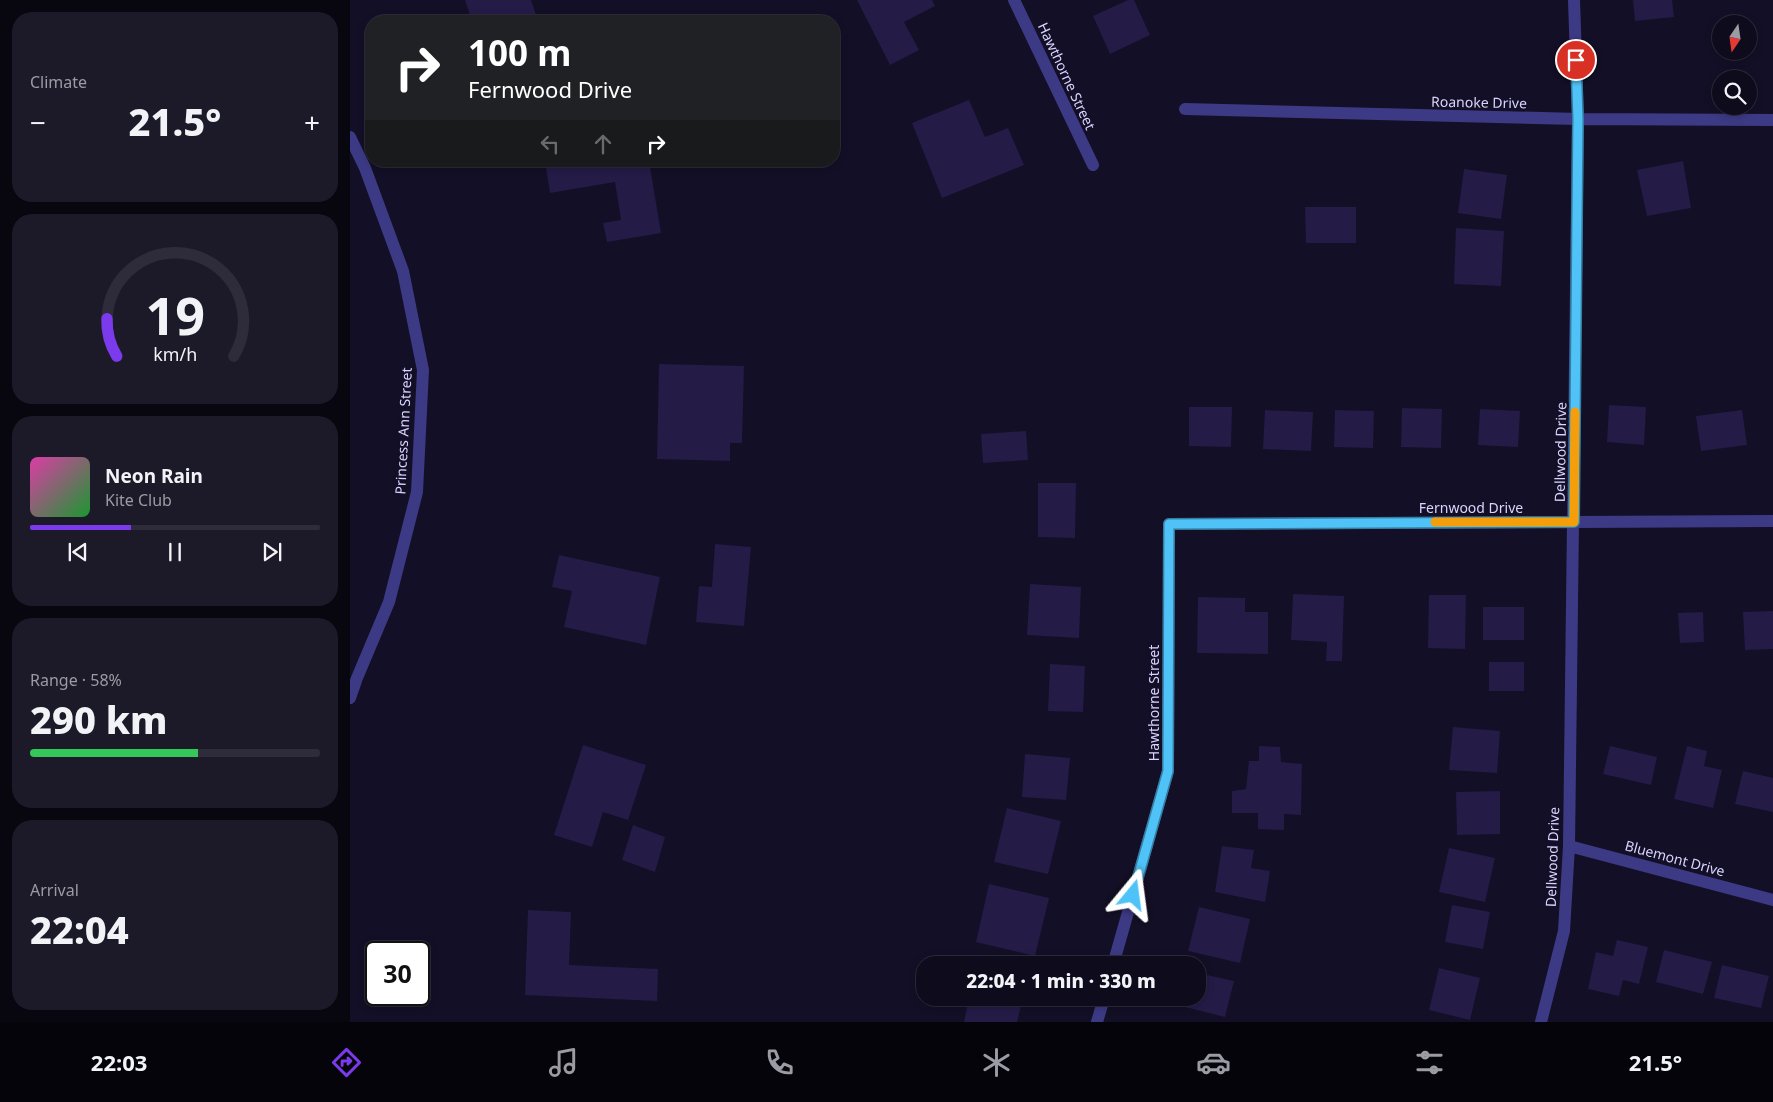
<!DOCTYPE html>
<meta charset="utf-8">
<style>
:root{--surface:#0e0b1c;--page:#1c1929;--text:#f1f3f6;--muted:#9b9ba3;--line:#2e2b3b;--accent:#7c3aed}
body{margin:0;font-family:"Noto Sans",sans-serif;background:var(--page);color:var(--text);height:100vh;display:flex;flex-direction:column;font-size:19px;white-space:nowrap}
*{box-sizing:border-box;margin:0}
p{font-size:16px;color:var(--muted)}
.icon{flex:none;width:28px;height:28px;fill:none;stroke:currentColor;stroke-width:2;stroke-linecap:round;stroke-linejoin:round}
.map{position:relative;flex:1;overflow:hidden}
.drawer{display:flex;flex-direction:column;gap:12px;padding:12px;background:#08060f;width:350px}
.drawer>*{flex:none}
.banner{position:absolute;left:15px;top:15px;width:475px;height:152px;border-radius:20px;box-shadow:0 2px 8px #0003,0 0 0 1px var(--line);background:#202124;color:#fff;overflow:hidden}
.needle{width:32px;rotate:193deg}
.tools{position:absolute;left:1362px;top:15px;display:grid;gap:10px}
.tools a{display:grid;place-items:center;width:45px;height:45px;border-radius:50%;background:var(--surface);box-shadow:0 2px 8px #0003,0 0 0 1px var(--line);font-size:25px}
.speed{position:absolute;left:15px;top:941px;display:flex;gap:10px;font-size:25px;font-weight:700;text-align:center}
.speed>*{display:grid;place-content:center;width:65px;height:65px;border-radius:50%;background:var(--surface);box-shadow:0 2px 8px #0003,0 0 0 1px var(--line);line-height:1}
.speed .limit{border:2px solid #111;border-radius:8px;background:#fff;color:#111}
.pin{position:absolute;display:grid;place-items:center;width:42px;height:42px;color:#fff;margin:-21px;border:2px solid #fff;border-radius:50%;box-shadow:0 1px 5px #0007}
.me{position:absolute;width:55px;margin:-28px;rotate:16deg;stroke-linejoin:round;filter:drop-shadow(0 0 4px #0008)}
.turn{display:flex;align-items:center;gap:18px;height:105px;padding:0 20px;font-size:22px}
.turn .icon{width:65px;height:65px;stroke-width:2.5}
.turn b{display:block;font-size:35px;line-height:42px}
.lanes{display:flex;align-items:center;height:48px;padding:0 20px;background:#0003;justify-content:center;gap:25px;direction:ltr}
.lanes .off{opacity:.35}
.big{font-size:38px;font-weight:800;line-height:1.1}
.drawer .tile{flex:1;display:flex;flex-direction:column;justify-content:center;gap:8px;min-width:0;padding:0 18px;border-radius:20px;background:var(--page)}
.drawer .dial{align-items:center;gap:0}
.dial svg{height:130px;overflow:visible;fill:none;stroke:var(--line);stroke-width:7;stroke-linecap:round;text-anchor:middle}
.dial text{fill:var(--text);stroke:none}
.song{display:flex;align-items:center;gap:15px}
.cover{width:60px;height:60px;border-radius:8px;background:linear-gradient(135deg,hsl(320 70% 55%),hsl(130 70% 35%))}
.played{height:5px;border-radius:2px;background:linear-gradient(90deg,var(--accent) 35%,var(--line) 35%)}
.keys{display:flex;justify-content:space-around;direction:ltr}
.heat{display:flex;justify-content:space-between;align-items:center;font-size:28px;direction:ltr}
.charge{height:8px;border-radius:4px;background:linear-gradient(90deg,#34c759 58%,var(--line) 0)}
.trip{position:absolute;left:566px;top:956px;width:290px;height:50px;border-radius:20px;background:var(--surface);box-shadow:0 2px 8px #0003,0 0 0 1px var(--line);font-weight:800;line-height:50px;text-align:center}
.tab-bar{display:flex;height:80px;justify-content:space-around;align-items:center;background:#06040b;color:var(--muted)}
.tab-bar .icon{width:35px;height:35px}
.tab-bar .current{color:var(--accent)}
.tab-bar b{font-size:22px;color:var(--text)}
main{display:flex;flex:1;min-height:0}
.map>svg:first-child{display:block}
.building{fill:#241b47}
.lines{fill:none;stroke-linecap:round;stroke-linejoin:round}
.minor{stroke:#3d3a85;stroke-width:12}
.route-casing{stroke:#337fa1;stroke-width:12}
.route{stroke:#4fc3f7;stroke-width:9}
.slow{stroke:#f59e0b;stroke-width:9}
.labels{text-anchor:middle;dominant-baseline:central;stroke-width:5;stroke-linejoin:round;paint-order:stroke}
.street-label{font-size:14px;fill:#d9d4ff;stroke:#130f26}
</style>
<main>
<section class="drawer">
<div class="tile"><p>Climate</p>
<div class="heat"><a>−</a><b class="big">21.5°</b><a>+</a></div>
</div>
<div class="tile dial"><svg viewBox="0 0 100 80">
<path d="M14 69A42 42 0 1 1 86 69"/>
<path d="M14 69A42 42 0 0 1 8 46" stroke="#7c3aed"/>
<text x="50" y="56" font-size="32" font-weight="700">19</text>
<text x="50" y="72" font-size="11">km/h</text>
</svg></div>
<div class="tile">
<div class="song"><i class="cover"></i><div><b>Neon Rain</b><p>Kite Club</p></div></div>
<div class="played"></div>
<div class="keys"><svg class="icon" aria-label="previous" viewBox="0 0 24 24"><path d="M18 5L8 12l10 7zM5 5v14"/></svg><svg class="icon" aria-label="pause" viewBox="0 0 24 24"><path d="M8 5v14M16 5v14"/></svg><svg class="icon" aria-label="next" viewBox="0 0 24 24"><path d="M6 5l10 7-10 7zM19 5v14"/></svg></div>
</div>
<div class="tile"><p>Range · 58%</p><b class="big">290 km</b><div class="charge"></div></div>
<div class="tile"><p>Arrival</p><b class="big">22:04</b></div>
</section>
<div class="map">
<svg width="1423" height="1022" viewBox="0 0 1423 1022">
<rect width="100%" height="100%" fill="#130f26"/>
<!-- building -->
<path class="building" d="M115,0h66l7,21h-66z
M507,0h75l3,6 -31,16 15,28 -29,15z
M778,0h6l16,35 -40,19 -17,-38z
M1283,0h39l2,17 -39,4z
M619,100l16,37 23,-9 16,37 -82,33 -30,-75z
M195,161h104l12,72 -54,9 -4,-19 18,-3 -6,-38 -65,11z
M1333,161l8,47 -44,8 -10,-46z
M1114,169l43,6 -6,44 -43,-6z
M955,207h51v36h-50z
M1106,228l48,3 -3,55 -47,-2z
M309,364l85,2 -2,77h-12v18l-73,-2z
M1259,405l37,2 -2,38 -37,-3z
M839,407h43l-1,40 -42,-1z
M1052,408l40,1 -1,39 -40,-1z
M1130,409l40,2 -2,36 -40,-2z
M915,410l48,2 -2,39 -48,-2z
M985,410l39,1 -1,37 -39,-1z
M1392,410l5,35 -46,6 -5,-35z
M676,431l2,29 -45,3 -2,-29z
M688,483h38l-1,55 -37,-1z
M365,544l36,3 -7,79 -48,-4 3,-36 13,1z
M209,555l101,22 -14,68 -82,-18 8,-36 -20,-4z
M680,584l51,3 -2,51 -52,-3z
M943,594l51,2 -2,65h-16l1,-19 -36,-2z
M1079,595h37l-1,54 -37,-1z
M848,597l47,1v14h23v42l-71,-1z
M1133,607h41v33h-41z
M1423,611v38l-28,1 -2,-38z
M1353,612l1,30 -24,1 -2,-30z
M1139,662h35v29h-35z
M700,664l35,2 -2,46 -35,-1z
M1103,727l47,4 -3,42 -48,-3z
M233,745l63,20 -18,55 -25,-8 -11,35 -38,-12z
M909,746l21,1 1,15 21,2 -1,51 -17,-1v16l-26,-1v-16h-26v-22l14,-2 3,-28h10z
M1260,746l47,11 -6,28 -48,-11z
M1337,746l20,5 -3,15 18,4 -9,38 -39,-9z
M675,754l45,4 -4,42 -44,-3z
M1393,771l30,7v34l-38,-8z
M1150,791v43l-43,1 -1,-43z
M657,808l54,13 -13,53 -54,-12z
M283,825l32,12 -10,35 -33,-12z
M872,846l32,4 -3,18 19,3 -5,31 -50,-10z
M1099,848l46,10 -10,44 -46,-10z
M639,884l60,14 -14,58 -59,-14z
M1102,905l38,7 -7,37 -38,-7z
M849,907l51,12 -10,44 -52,-12z
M178,910l43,2 -2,53 89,4 -1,32 -132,-6z
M1267,940l31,7 -9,37 -16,-4 -4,16 -31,-7 8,-37 17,4z
M1314,950l48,12 -9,32 -47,-12z
M1372,965l47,11 -8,32 -47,-10z
M1089,968l41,10 -10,42 -41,-10z
M848,973l36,8 -9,36 -48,-12 2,-7h19z
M619,998h54l-6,24h-53z"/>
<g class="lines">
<!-- minor -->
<path class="minor" d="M664,0l79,165
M835,109l393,10 195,1
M0,137l15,31 38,103 20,99 -6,122 -28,110 -32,76 -7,20
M1219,846l204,54
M763,965l55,-194 1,-247 604,-3
M747,1022l7,-24
M1191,1022l23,-91 5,-85 9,-727 -4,-119"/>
</g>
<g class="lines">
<defs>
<path id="route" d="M783,895l35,-124 1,-247 405,-2 4,-403 -2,-59"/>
</defs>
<!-- route casing -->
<use href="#route" class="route-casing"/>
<!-- route -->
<use href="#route" class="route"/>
<!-- slow -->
<path class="slow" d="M1085,522h139l1,-110"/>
</g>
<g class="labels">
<!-- street labels -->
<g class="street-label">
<text transform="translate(717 76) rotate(65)">Hawthorne Street</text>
<text transform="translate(1129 102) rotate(1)">Roanoke Drive</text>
<text transform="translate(53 431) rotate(-87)">Princess Ann Street</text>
<text transform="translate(1210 452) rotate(-89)">Dellwood Drive</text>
<text x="1121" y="507">Fernwood Drive</text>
<text transform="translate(803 703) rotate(-90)">Hawthorne Street</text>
<text transform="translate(1202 857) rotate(-88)">Dellwood Drive</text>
<text transform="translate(1325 858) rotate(15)">Bluemont Drive</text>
</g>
</g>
</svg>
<div class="tools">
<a><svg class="needle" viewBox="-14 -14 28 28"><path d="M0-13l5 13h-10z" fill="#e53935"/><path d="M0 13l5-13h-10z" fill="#9b9ba3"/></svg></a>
<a><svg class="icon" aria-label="search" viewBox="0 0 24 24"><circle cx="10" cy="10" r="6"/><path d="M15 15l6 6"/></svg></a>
</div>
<div class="speed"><div class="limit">30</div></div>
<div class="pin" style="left:1226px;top:60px;background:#d93025"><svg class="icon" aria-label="arrive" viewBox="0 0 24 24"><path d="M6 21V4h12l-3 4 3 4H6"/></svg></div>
<svg class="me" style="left:783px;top:895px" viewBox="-20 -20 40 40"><path d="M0-17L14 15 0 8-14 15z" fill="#4fc3f7" stroke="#fff" stroke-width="4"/></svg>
<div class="trip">22:04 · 1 min · 330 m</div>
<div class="banner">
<div class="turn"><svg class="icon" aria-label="right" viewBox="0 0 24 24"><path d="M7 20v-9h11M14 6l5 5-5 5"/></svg><div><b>100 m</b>Fernwood Drive</div></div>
<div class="lanes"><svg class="icon off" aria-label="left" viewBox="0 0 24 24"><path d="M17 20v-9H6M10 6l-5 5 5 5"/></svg><svg class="icon off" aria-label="ahead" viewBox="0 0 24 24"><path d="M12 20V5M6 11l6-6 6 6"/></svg><svg class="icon" aria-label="right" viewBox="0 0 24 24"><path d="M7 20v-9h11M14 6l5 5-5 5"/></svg></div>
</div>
</div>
</main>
<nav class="tab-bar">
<b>22:03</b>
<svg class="icon current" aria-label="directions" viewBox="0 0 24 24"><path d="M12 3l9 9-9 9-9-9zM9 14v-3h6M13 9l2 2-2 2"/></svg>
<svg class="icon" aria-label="music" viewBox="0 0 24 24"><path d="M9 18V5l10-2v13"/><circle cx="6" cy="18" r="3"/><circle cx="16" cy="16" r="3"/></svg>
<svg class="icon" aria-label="phone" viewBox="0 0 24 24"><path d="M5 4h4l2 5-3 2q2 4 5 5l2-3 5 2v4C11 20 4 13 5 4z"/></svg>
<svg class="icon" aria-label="climate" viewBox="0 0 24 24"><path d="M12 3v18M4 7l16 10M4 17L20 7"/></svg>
<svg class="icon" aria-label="car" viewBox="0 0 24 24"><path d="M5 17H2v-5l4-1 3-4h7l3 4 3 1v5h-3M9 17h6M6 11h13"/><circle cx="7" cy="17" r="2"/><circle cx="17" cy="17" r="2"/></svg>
<svg class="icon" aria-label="filters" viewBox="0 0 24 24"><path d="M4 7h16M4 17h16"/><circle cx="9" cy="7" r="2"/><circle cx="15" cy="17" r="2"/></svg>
<b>21.5°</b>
</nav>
